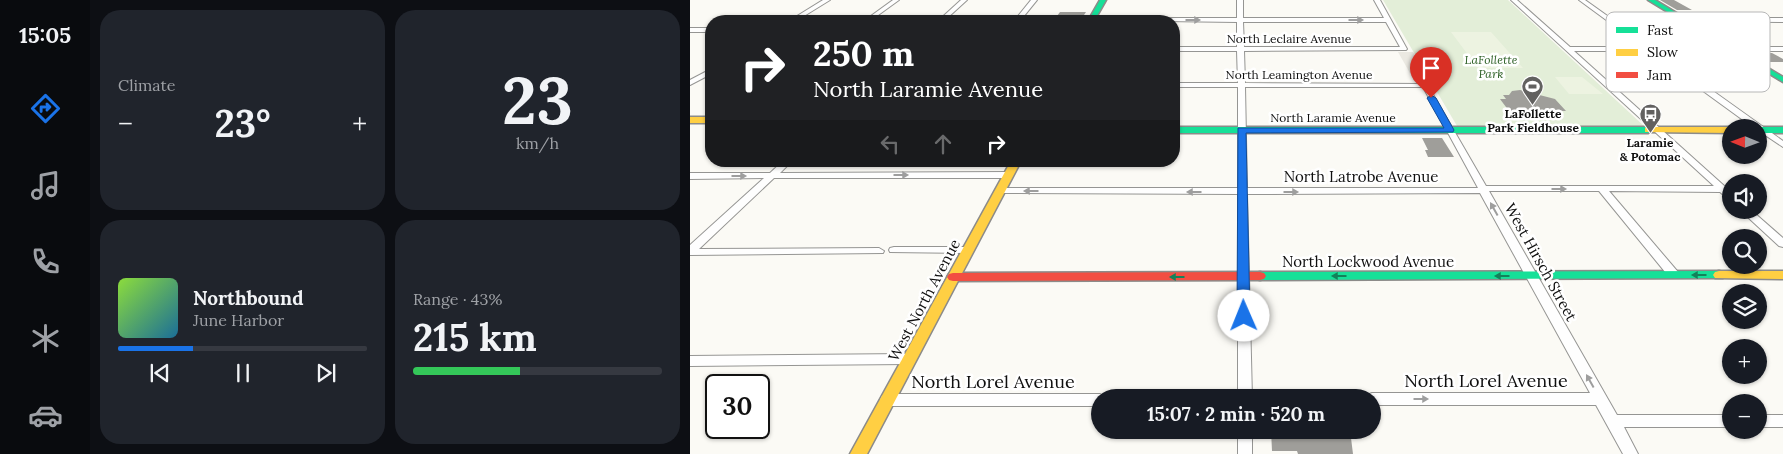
<!DOCTYPE html>
<meta charset="utf-8">
<style>
:root{--surface:#171b24;--page:#20242c;--text:#f1f3f6;--muted:#9ea1a6;--line:#363941;--accent:#1a73e8}
body{margin:0;font-family:Lora,serif;background:var(--page);color:var(--text);height:100vh;display:flex;flex-direction:column;font-size:19px;white-space:nowrap}
*{box-sizing:border-box;margin:0}
p{font-size:16px;color:var(--muted)}
.icon{flex:none;width:28px;height:28px;fill:none;stroke:currentColor;stroke-width:2;stroke-linecap:round;stroke-linejoin:round}
.map{position:relative;flex:1;overflow:hidden}
.side{display:flex;flex-direction:column;gap:10px;padding:10px;background:#0d0f14;width:600px}
.side>*{flex:none}
.hud{position:absolute;left:15px;top:15px;width:475px;height:152px;border-radius:20px;box-shadow:0 1px 4px #0004;background:#202124;color:#fff;overflow:hidden}
.needle{width:32px;rotate:271deg}
.tools{position:absolute;left:1032px;top:119px;display:grid;gap:10px}
.tools a{display:grid;place-items:center;width:45px;height:45px;border-radius:50%;background:var(--surface);box-shadow:0 1px 4px #0004;font-size:25px}
.speed{position:absolute;left:15px;top:374px;display:flex;gap:10px;font-size:25px;font-weight:700;text-align:center}
.speed>*{display:grid;place-content:center;width:65px;height:65px;border-radius:50%;background:var(--surface);box-shadow:0 1px 4px #0004;line-height:1}
.speed .limit{border:2px solid #111;border-radius:8px;background:#fff;color:#111}
.pin{position:absolute;display:grid;place-items:center;width:42px;height:42px;color:#fff;margin:-51px -21px;border-radius:50% 50% 50% 0;rotate:-45deg;box-shadow:0 0 5px #0007}
.pin .icon{rotate:45deg}
.me{position:absolute;width:55px;margin:-28px;rotate:359deg;stroke-linejoin:round;filter:drop-shadow(0 0 4px #0008)}
.turn{display:flex;align-items:center;gap:18px;height:105px;padding:0 25px;font-size:22px}
.turn .icon{width:65px;height:65px;stroke-width:2.5}
.turn b{display:block;font-size:35px;line-height:42px}
.lanes{display:flex;align-items:center;height:48px;padding:0 25px;background:#0003;justify-content:center;gap:25px;direction:ltr}
.lanes .off{opacity:.35}
.big{font-size:38px;font-weight:700;line-height:1.1}
.side .tile{flex:1;display:flex;flex-direction:column;justify-content:center;gap:8px;min-width:0;padding:0 18px;border-radius:20px;background:var(--page)}
.side .dial{align-items:center;gap:0}
.dial b{font-size:65px;line-height:1}
.song{display:flex;align-items:center;gap:15px}
.cover{width:60px;height:60px;border-radius:8px;background:linear-gradient(135deg,hsl(90 70% 55%),hsl(200 70% 35%))}
.played{height:5px;border-radius:2px;background:linear-gradient(90deg,var(--accent) 30%,var(--line) 30%)}
.keys{display:flex;justify-content:space-around;direction:ltr}
.heat{display:flex;justify-content:space-between;align-items:center;font-size:28px;direction:ltr}
.charge{height:8px;border-radius:4px;background:linear-gradient(90deg,#34c759 43%,var(--line) 0)}
.side .tiles{flex:1;display:grid;gap:10px;grid-template-columns:repeat(2,1fr)}
.trip{position:absolute;left:401px;top:389px;width:290px;height:50px;border-radius:25px;background:var(--surface);box-shadow:0 1px 4px #0004;font-weight:700;line-height:50px;text-align:center}
main{display:flex;flex:1;min-height:0}
.menu{display:flex;flex-direction:column;width:90px;justify-content:space-around;align-items:center;background:#090b0e;color:var(--muted)}
.menu .icon{width:35px;height:35px}
.menu .active{color:var(--accent)}
.menu b{font-size:22px;color:var(--text)}
.map>svg:first-child{display:block}
.green{fill:#e3eed8}
.pitch{fill:#edf3e1}
.plaza{fill:#ebe9e2}
.building{fill:#9f9e9a}
.lines{fill:none;stroke-linecap:round;stroke-linejoin:round}
.street-casing{stroke:#959593;stroke-width:2}
.fast-casing{stroke:#8c8b89;stroke-width:3}
.slow-casing{stroke:#8c8b89;stroke-width:3}
.jam-casing{stroke:#8c8b89;stroke-width:3}
.street{fill:#fefefe;fill-rule:evenodd}
.fast{fill:#16e098;fill-rule:evenodd}
.slow{fill:#ffcf43;fill-rule:evenodd}
.jam{fill:#f24e42;fill-rule:evenodd}
.oneway{fill:#9e9e9e}
.oneway2{fill:#13825a}
.route{fill:#1a73e8;stroke:#114b97}
.labels{text-anchor:middle;dominant-baseline:central;stroke-width:5;stroke-linejoin:round;paint-order:stroke}
.far-street-label{font-size:12px;fill:#0f0f0f;stroke:#fff}
.far-park-label{font-size:12px;font-style:italic;fill:#2e6027;stroke:#fff}
.far-poi-label{font-size:12px;font-weight:bold;fill:#0f0f0f;stroke:#fff}
.street-label{font-size:15px;fill:#0f0f0f;stroke:#fff}
.near-street-label{font-size:18px;fill:#0f0f0f;stroke:#fff}
.key{fill:#fff;stroke:#b7b7b7;stroke-width:1}
.key-label{font-size:14px;fill:#0f0f0f}
</style>
<main>
<nav class="menu">
<b>15:05</b>
<svg class="icon active" aria-label="directions" viewBox="0 0 24 24"><path d="M12 3l9 9-9 9-9-9zM9 14v-3h6M13 9l2 2-2 2"/></svg>
<svg class="icon" aria-label="music" viewBox="0 0 24 24"><path d="M9 18V5l10-2v13"/><circle cx="6" cy="18" r="3"/><circle cx="16" cy="16" r="3"/></svg>
<svg class="icon" aria-label="phone" viewBox="0 0 24 24"><path d="M5 4h4l2 5-3 2q2 4 5 5l2-3 5 2v4C11 20 4 13 5 4z"/></svg>
<svg class="icon" aria-label="climate" viewBox="0 0 24 24"><path d="M12 3v18M4 7l16 10M4 17L20 7"/></svg>
<svg class="icon" aria-label="car" viewBox="0 0 24 24"><path d="M5 17H2v-5l4-1 3-4h7l3 4 3 1v5h-3M9 17h6M6 11h13"/><circle cx="7" cy="17" r="2"/><circle cx="17" cy="17" r="2"/></svg>
</nav>
<section class="side">
<div class="tiles">
<div class="tile"><p>Climate</p>
<div class="heat"><a>−</a><b class="big">23°</b><a>+</a></div>
</div>
<div class="tile dial"><b>23</b><p>km/h</p></div>
<div class="tile">
<div class="song"><i class="cover"></i><div><b>Northbound</b><p>June Harbor</p></div></div>
<div class="played"></div>
<div class="keys"><svg class="icon" aria-label="previous" viewBox="0 0 24 24"><path d="M18 5L8 12l10 7zM5 5v14"/></svg><svg class="icon" aria-label="pause" viewBox="0 0 24 24"><path d="M8 5v14M16 5v14"/></svg><svg class="icon" aria-label="next" viewBox="0 0 24 24"><path d="M6 5l10 7-10 7zM19 5v14"/></svg></div>
</div>
<div class="tile"><p>Range · 43%</p><b class="big">215 km</b><div class="charge"></div></div>
</div>
</section>
<div class="map">
<svg width="1093" height="454" viewBox="0 0 1093 454">
<rect width="100%" height="100%" fill="#fbfaf5"/>
<!-- green -->
<path class="green" d="M693,0h125l136,126h-187z"/>
<!-- pitch -->
<path class="pitch" d="M761,32h40l32,36h-45z
M865,77h27l21,17h-34z"/>
<!-- plaza -->
<path class="plaza" d="M708,52h15l18,30h-16z"/>
<!-- building -->
<path class="building" d="M970,0h14l18,10h-15z
M370,12h26l-6,9 -26,-1z
M1058,53h24l11,6v3h-20z
M830,90l35,9 11,12h-57l-9,-12h6l-3,-4h6l3,-4z
M732,138h20l12,19h-26l-3,-7h3z
M581,430h79l3,24h-55l-1,-3h-25z"/>
<g class="lines">
<defs>
<path id="street" d="M133,0h7l-34,21h-7z
M203,0h6l-29,21h-6z
M271,0h6l-23,21h-6z
M341,0h6l-17,21h-6z
M547,0h6v18h141l-10,-18h6l27,49 -1,1 -162,1 1,32 182,1 59,102h228l-203,-186h6l53,47h73l-64,-47h6l66,47h132v4h-126l126,90v6l-24,-16v-3h-5l-106,-77h-74l157,141v8l-3,-1 -8,-7 -111,-1 69,81 2,3 -2,3h-8l-71,-87h-110l128,224h114v12h-107l14,27h-15l-27,-49h-224v-7h-6l1,-3 5,-2h218l-110,-200 -233,1 5,204h-14v-204l-241,-1 -2,-2 5,-3h238v-101h-64v-4h64l-1,-32h-63v-4h63v-25l-148,-2 3,-2h145zM553,22h143l14,25h-156zM555,87h178l55,101h-231z
M994,18h99v4l-101,-1v-2z
M0,28h21v4h-21z
M21,69v5l-21,11v-5z
M93,161h9l-12,12 229,-1 4,3 -4,3h-235l-75,71 180,-1 5,3 -1,2 -193,2v-10l74,-67 -74,1v-6h80z
M1050,210h11l32,28v9l-4,-1z
M204,247h74l5,3 -5,3 -78,-1 -1,-2 1,-2z
M219,354l5,1 1,4 -1,4 -5,1 -219,2v-10z
M197,394h213l6,4h-6v8h-213l-5,-2 -2,-4 2,-4z
M1069,415h24v12h-24z
M548,430h14v24h-14z"/>
<path id="fast" d="M410,0h6l-12,21h-6z
M958,0h7l128,77v5z
M484,127h474l4,3 -4,3h-474z
M1069,127h24v6h-24z
M1029,271l4,1 2,3 -2,3 -463,2 -4,-1 -2,-3 2,-3 4,-1z"/>
<path id="slow" d="M0,117h21v6h-21z
M958,127h83l1,1 -1,5 -86,-1v-4z
M321,161h10l-154,293h-17z
M1029,271h64v8l-68,-1 -2,-3 2,-3z"/>
<path id="jam" d="M570,272l4,1 2,3 -2,3 -4,1 -307,1 -4,-1 -2,-3 2,-3 4,-1z"/>
</defs>
<!-- street casing -->
<use href="#street" class="street-casing"/>
<!-- fast casing -->
<use href="#fast" class="fast-casing"/>
<!-- slow casing -->
<use href="#slow" class="slow-casing"/>
<!-- jam casing -->
<use href="#jam" class="jam-casing"/>
<!-- street -->
<use href="#street" class="street"/>
<!-- fast -->
<use href="#fast" class="fast"/>
<!-- slow -->
<use href="#slow" class="slow"/>
<!-- jam -->
<use href="#jam" class="jam"/>
</g>
<!-- one-way arrows -->
<defs><path id="oneway-solid" d="M-6-.8H1V-3.2L6.5 0L1 3.2V.8H-6Z" transform="scale(1.25)"/></defs>
<g class="oneway">
<use href="#oneway-solid" transform="translate(503 20)"/>
<use href="#oneway-solid" transform="translate(666 20)"/>
<use href="#oneway-solid" transform="translate(211 175)"/>
<use href="#oneway-solid" transform="translate(49 176)"/>
<use href="#oneway-solid" transform="translate(869 189)"/>
<use href="#oneway-solid" transform="translate(341 191) rotate(-180)"/>
<use href="#oneway-solid" transform="translate(504 192) rotate(-180)"/>
<use href="#oneway-solid" transform="translate(601 192)"/>
<use href="#oneway-solid" transform="translate(804 209) rotate(-119)"/>
<use href="#oneway-solid" transform="translate(900 381) rotate(-119)"/>
<use href="#oneway-solid" transform="translate(731 399)"/>
</g>
<g class="oneway2">
<use href="#oneway-solid" transform="translate(1009 275) rotate(180)"/>
<use href="#oneway-solid" transform="translate(649 276) rotate(180)"/>
<use href="#oneway-solid" transform="translate(812 276) rotate(180)"/>
<use href="#oneway-solid" transform="translate(487 277) rotate(180)"/>
</g>
<!-- route -->
<path class="route" d="M741,95l5,3 18,32 -1,2 -207,1 4,183 -2,3h-9l-2,-3 1,-188h206l-17,-30z"/>
<!-- icons -->
<defs>
<symbol id="stadium-pin" viewBox="-11 -11 22 30"><path d="M0 17L-7.5 6A9.5 9.5 0 1 1 7.5 6Z" fill="#626160" stroke="#fff"/><path d="M0-5a6.5 5 0 1 0 0 10a6.5 5 0 1 0 0-10ZM-3.5-1.8h7v3.6h-7Z" fill="#fff"/></symbol>
<symbol id="bus-pin" viewBox="-11 -11 22 30"><path d="M0 17L-7.5 6A9.5 9.5 0 1 1 7.5 6Z" fill="#626160" stroke="#fff"/><path d="M-5-6H5V4H4V6H2V4H-2V6H-4V4H-5ZM-3.5-4V0h7V-4ZM-3.5 1.2v1.5H-2V1.2ZM2 1.2v1.5H3.5V1.2Z" fill="#fff"/></symbol>
</defs>
<g fill-rule="evenodd">
<use href="#stadium-pin" x="830" y="74" width="25" height="34"/>
<use href="#bus-pin" x="948" y="102" width="25" height="34"/>
</g>
<g class="labels">
<!-- far-street labels -->
<g class="far-street-label">
<text x="599" y="38">North Leclaire Avenue</text>
<text x="609" y="74">North Leamington Avenue</text>
<text x="643" y="117">North Laramie Avenue</text>
</g>
<!-- far-park labels -->
<g class="far-park-label">
<text x="801" y="59">LaFollette<tspan x="801" dy="14">Park</tspan></text>
</g>
<!-- far-poi labels -->
<g class="far-poi-label">
<text x="843" y="113">LaFollette<tspan x="843" dy="14">Park Fieldhouse</tspan></text>
<text x="960" y="142">Laramie<tspan x="960" dy="14">&amp; Potomac</tspan></text>
</g>
<!-- street labels -->
<g class="street-label">
<text x="671" y="176">North Latrobe Avenue</text>
<text x="678" y="261">North Lockwood Avenue</text>
<text transform="translate(851 262) rotate(61)">West Hirsch Street</text>
<text transform="translate(234 300) rotate(-62)">West North Avenue</text>
</g>
<!-- near-street labels -->
<g class="near-street-label">
<text x="796" y="380">North Lorel Avenue</text>
<text x="303" y="381">North Lorel Avenue</text>
</g>
</g>
<!-- legend -->
<rect x="916" y="12" width="164" height="80" rx="8" class="key"/>
<rect x="926" y="27" width="22" height="6" fill="#16e098"/>
<rect x="926" y="49" width="22" height="7" fill="#ffcf43"/>
<rect x="926" y="72" width="22" height="6" fill="#f24e42"/>
<g class="key-label">
<text x="957" y="35">Fast</text>
<text x="957" y="57">Slow</text>
<text x="957" y="80">Jam</text>
</g>
</svg>
<div class="tools">
<a><svg class="needle" viewBox="-14 -14 28 28"><path d="M0-13l5 13h-10z" fill="#e53935"/><path d="M0 13l5-13h-10z" fill="#9ea1a6"/></svg></a>
<a><svg class="icon" aria-label="sound" viewBox="0 0 24 24"><path d="M4 9h4l5-4v14l-5-4H4zM17 9q2 3 0 6"/></svg></a>
<a><svg class="icon" aria-label="search" viewBox="0 0 24 24"><circle cx="10" cy="10" r="6"/><path d="M15 15l6 6"/></svg></a>
<a><svg class="icon" aria-label="layers" viewBox="0 0 24 24"><path d="M12 4l9 5-9 5-9-5zM3 14l9 5 9-5"/></svg></a>
<a>+</a>
<a>−</a>
</div>
<div class="speed"><div class="limit">30</div></div>
<div class="pin" style="left:741px;top:98px;background:#d93025"><svg class="icon" aria-label="arrive" viewBox="0 0 24 24"><path d="M6 21V4h12l-3 4 3 4H6"/></svg></div>
<svg class="me" style="left:554px;top:316px" viewBox="-20 -20 40 40"><circle r="19" fill="#fff"/><path d="M0-13L10 11 0 6-10 11z" fill="#1a73e8"/></svg>
<div class="trip">15:07 · 2 min · 520 m</div>
<div class="hud">
<div class="turn"><svg class="icon" aria-label="right" viewBox="0 0 24 24"><path d="M7 20v-9h11M14 6l5 5-5 5"/></svg><div><b>250 m</b>North Laramie Avenue</div></div>
<div class="lanes"><svg class="icon off" aria-label="left" viewBox="0 0 24 24"><path d="M17 20v-9H6M10 6l-5 5 5 5"/></svg><svg class="icon off" aria-label="ahead" viewBox="0 0 24 24"><path d="M12 20V5M6 11l6-6 6 6"/></svg><svg class="icon" aria-label="right" viewBox="0 0 24 24"><path d="M7 20v-9h11M14 6l5 5-5 5"/></svg></div>
</div>
</div>
</main>
